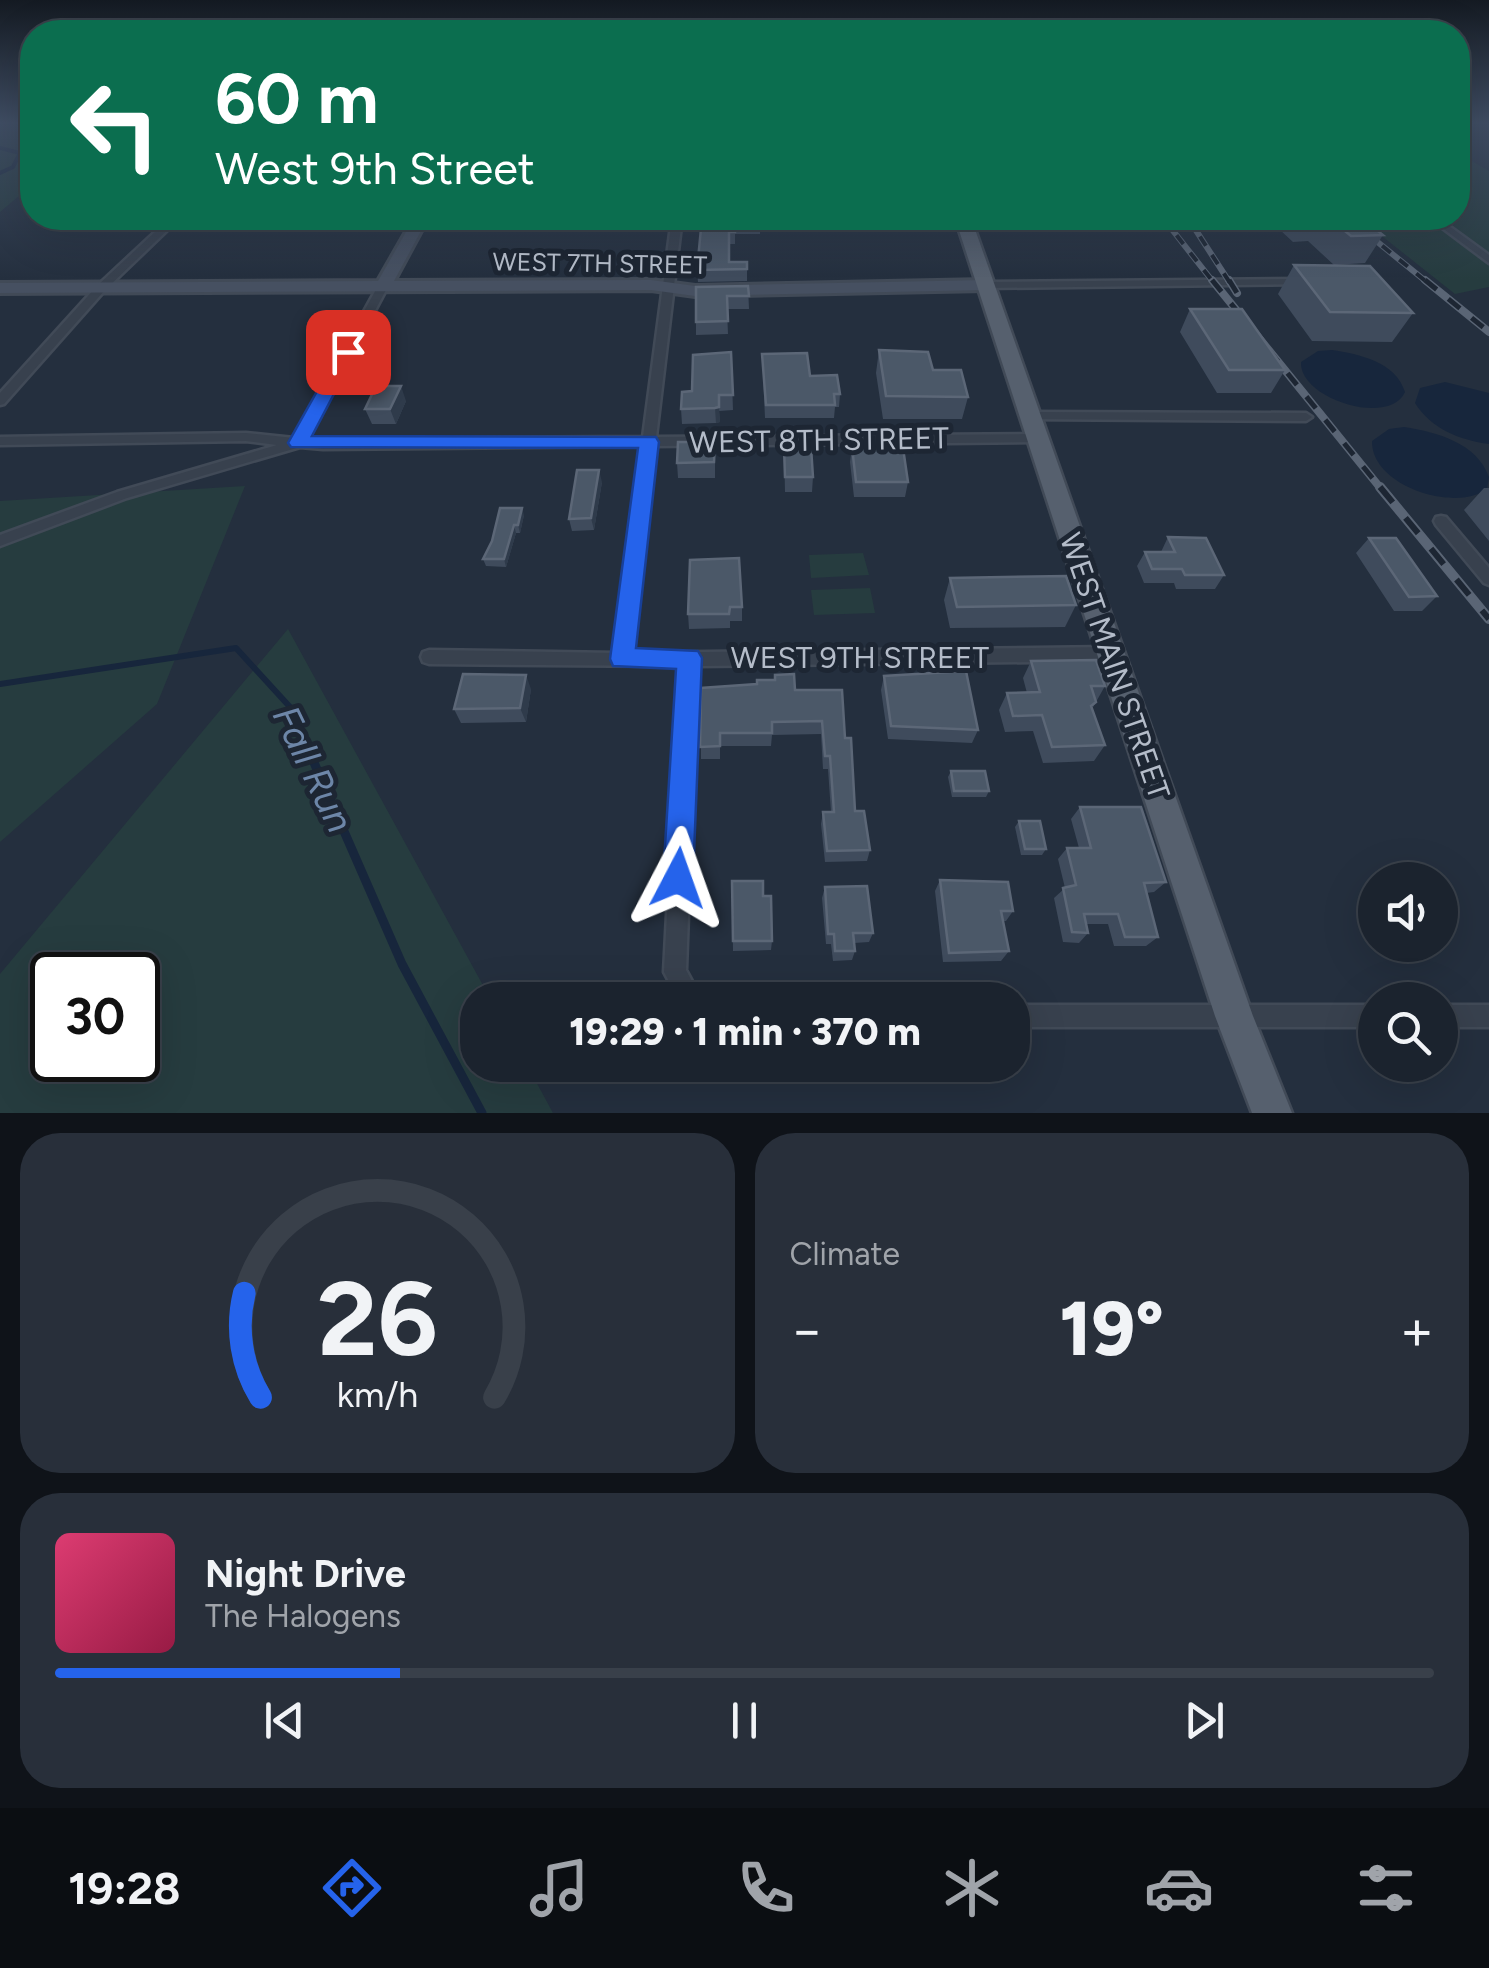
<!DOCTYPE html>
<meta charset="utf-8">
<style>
:root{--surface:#1b232e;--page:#282f3a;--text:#f1f3f6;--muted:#a0a4aa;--line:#39404a;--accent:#2563eb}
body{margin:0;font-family:Figtree,sans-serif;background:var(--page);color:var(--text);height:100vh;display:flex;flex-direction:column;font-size:38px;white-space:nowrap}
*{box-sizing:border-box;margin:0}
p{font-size:32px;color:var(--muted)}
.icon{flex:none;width:55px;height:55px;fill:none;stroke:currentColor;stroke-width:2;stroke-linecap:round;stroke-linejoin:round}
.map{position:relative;height:1113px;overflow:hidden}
.panel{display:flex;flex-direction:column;gap:20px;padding:20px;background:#0f1319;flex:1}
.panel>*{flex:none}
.banner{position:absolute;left:20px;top:20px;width:1450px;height:210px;border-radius:40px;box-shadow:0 10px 40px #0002,0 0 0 2px var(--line);background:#0b6e4f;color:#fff;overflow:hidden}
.buttons{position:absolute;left:1358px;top:862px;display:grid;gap:20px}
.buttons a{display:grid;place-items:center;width:100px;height:100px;border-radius:50%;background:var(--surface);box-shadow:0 10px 40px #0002,0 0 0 2px var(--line);font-size:50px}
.speed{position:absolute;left:30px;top:952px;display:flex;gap:20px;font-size:50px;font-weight:700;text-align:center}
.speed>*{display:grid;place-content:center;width:130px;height:130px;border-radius:50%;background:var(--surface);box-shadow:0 10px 40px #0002,0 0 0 2px var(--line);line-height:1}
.speed .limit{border:5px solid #111;border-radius:15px;background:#fff;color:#111}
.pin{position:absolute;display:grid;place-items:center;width:85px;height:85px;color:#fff;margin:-42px;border-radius:20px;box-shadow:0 5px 15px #0006}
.me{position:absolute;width:110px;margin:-55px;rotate:4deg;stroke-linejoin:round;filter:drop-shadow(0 0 8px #0008)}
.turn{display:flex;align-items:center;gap:35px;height:210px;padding:0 30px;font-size:45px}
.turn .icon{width:130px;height:130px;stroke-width:2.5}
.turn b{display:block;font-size:70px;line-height:85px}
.big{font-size:75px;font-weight:800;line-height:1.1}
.panel .card{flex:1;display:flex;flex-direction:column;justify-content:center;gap:15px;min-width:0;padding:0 35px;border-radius:40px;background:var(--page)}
.panel .dial{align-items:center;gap:0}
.dial svg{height:260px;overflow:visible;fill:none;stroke:var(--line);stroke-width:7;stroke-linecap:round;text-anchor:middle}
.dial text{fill:var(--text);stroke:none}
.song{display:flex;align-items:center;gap:30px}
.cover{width:120px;height:120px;border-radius:15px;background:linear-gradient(135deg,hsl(340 70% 55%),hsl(340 70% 35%))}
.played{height:10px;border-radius:5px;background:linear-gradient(90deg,var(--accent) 25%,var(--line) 25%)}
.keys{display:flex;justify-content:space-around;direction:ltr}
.heat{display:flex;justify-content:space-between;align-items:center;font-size:55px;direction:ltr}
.panel .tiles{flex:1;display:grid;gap:20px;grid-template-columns:1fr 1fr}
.card:last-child{grid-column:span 2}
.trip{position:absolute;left:460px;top:982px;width:570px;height:100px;border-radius:40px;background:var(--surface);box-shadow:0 10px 40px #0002,0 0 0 2px var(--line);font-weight:800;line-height:100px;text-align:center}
.tabs{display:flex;height:160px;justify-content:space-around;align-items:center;background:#0b0e12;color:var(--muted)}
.tabs .icon{width:70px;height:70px}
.tabs .on{color:var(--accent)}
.tabs b{font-size:45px;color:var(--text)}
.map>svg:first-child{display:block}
.green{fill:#263c3f;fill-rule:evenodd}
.water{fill:#17263c}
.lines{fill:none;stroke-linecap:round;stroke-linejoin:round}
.stream-far2{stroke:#17263c;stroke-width:4}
.stream-far1{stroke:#17263c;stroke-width:6}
.stream{stroke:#17263c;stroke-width:9}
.street-casing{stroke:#414a57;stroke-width:5}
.secondary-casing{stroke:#414a57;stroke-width:6}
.primary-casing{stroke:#414a57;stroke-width:5}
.street{fill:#38414e;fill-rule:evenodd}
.secondary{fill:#465061;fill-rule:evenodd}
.primary{fill:#56606e;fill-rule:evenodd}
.rail-far2-casing{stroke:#5a6575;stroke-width:6}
.rail-far1-casing{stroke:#5a6575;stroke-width:8}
.rail-casing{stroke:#5a6575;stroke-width:10}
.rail-far2{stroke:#1d2633;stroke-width:4;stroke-dasharray:11;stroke-linecap:butt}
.rail-far1{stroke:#1d2633;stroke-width:5;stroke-dasharray:15;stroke-linecap:butt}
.rail{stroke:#1d2633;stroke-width:6;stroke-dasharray:20;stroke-linecap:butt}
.wall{fill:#3f4b5c}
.shaded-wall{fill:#2f3b4b}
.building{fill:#4b5868;stroke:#5c6777;stroke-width:2.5}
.route{fill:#2563eb;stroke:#184099;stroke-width:2.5}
.labels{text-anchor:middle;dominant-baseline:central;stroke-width:10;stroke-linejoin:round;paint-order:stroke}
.far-street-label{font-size:25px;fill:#b4bcc9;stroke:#1d2633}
.street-label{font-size:30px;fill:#b4bcc9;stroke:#1d2633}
.near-water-label{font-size:38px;font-style:italic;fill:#6d86a8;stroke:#1d2633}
</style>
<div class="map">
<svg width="1489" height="1113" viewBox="0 0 1489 1113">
<rect width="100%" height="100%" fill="#242f3e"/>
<!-- green -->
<path class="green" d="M0,124h32v61l-32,27z
M1458,153l31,18v116l-34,7 -96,-76h99z
M245,486l-88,218 -157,138v-341z
M863,553l6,22 -58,3 -2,-23z
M870,588l5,25 -61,2 -3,-25z
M288,629l203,371h-13v65h49l26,48h-553v-139zM52,975h86v85h-86z"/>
<!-- water -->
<path class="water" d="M1332,350c27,4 64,12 73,42 -15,35 -106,7 -104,-30l17,-11z
M1445,382l44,11v51c-29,-4 -58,-15 -74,-41l5,-15z
M1404,427c33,5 73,16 85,50l-2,12c-32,24 -116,-3 -115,-48l17,-12z"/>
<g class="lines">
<!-- stream-far2 -->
<path class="stream-far2" d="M0,148l20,5 -7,14 -13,6"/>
<!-- stream-far1 -->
<path class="stream-far1" d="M0,684l236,-36 54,59 23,53"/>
<!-- stream -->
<path class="stream" d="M312,758l90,206 80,149"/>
<defs>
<path id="street" d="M170,218h10l-75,72 -101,114 -4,1v-12l97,-107z
M672,218h10l-26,219 382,-3 7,4 -7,4 -383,4 -24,207 480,-6 6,2 2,5 -2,5 -6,2 -414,5 -11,304 16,30h-23l-15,-28 16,-306 -251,-2 -6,-2 -2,-5 2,-5 6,-2 186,3 27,-207 -319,3 -23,-2 -173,51 -127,48v-11l117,-43 160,-47 -31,-4 -246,4v-8l246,-4 48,5 84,-152 5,-3 5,3 -81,153 336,-2z
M1429,218h9l51,37v8z
M1305,279l4,1v4l-323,4 -5,-3 5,-3z
M1030,412l276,1 6,4 -6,4 -281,-2 -1,-3z
M1441,516l5,1 43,51v17l-5,-2 -48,-58 -2,-4 2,-4z
M1012,1005h363v22h-363z
M1440,1005h49v22h-49z"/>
<path id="secondary" d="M414,218h14l-34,63 257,-1 44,6 291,-6 8,5 -8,5 -291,6 -44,-6 -651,3v-10l378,-2z"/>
<path id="primary" d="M955,218h16l282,798 39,97h-40l-37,-97z"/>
</defs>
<!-- street casing -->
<use href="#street" class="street-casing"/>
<!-- secondary casing -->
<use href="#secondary" class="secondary-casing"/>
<!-- primary casing -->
<use href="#primary" class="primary-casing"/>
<!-- street -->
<use href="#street" class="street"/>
<!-- secondary -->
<use href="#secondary" class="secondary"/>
<!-- primary -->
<use href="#primary" class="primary"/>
<defs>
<path id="rail-far2" d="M1163,218l51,65
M1188,218l42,65
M1348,218l80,65"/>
<path id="rail-far1" d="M1212,280l170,210
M1229,280l8,13
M1425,280l64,52"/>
<path id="rail" d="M1380,487l109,132"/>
</defs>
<!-- rail-far2 casing -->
<use href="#rail-far2" class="rail-far2-casing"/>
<!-- rail-far1 casing -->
<use href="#rail-far1" class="rail-far1-casing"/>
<!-- rail casing -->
<use href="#rail" class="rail-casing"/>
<!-- rail-far2 -->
<use href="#rail-far2" class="rail-far2"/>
<!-- rail-far1 -->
<use href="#rail-far1" class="rail-far1"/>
<!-- rail -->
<use href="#rail" class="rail"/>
</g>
<!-- wall -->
<path class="wall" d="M702,218h58v16h-25v10h-6v18h18v19l-49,1 -1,-12z
M1059,218h61l-5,13h-49z
M1267,218h95l21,17 -18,28 -31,2 -26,-24 -15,1z
M1294,265l119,48 -21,29 -80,-1 -34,-47z
M748,286l1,23h-22l1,25 -32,1v-48z
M1190,309l95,61 -14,23h-54l-37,-61z
M879,350l89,47 -6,22h-79l-7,-46z
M731,352l2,58 -14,1 1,11 -4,1 -34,1 -1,-15 11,-18z
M762,354l48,22 30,18 -1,13h-4l-1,11h-69z
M406,401l-10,23h-24l-7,-15z
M715,442v36h-37l-1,-15z
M784,447l29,30 -1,15h-27z
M852,447l56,35 -3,15h-51l-4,-35z
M602,482l-8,48 -22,1 -3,-12z
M1484,488h5v53l-25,-31z
M524,515l-4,18h-4l-10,34 -20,-1 -3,-7z
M1168,537l56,38 -9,14h-39l-2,-6h-30l-7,-17 8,-14h16z
M1369,538l68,58 -15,15h-28l-38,-58z
M690,560l52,47v14h-12v7l-41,1 -1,-15z
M950,578l126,27 -11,22 -115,1 -6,-28z
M1031,661l74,25 -13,23 13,36 -11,16 -51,2 -10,-32 -28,1 -6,-22 8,-17h20l-4,-15z
M884,676l94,54 -6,13 -84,-4 -7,-49z
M701,688l94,2 50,48 10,73 15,39 -3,11 -42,1 -4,-38 2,-12h8l-3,-43h-5l-2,-35 -49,1 -1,11h-51v13h-19z
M531,689l-5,33 -65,1 -7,-14z
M951,771l38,20 -3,6h-34l-4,-20z
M1080,807l86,75 -12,10 -8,1 12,44 -12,9h-32l-6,-22h-22l2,9 -9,10 -16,-1 -9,-44 11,-10 -7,-29 9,-11h12l-8,-29z
M1019,821l27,28 -4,6h-21l-6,-28z
M940,880l73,31 -7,10h-3l6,30 -8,10 -58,1 -8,-71z
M732,881l31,15 9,45 -1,9 -38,1z
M825,887l48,46 -4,9 -15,1 1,8 -3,9 -19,1 -2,-17h-5l-4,-46z"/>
<!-- shaded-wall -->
<path class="shaded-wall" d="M401,386l5,15 -10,23 -6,-15z
M719,407l1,15 -4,1 -1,-15z
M599,470l3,12 -8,48 -3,-12z
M522,508l2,7 -4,18 -2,-8z
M514,525l2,8 -10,34 -2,-8z
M526,675l5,14 -5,33 -6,-14z"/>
<!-- building -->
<path class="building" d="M702,218h58v4h-25v10h-6v30h18v7l-50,1z
M1329,218h33l21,17 -32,1z
M1294,265l76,1 43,47 -83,-1z
M748,286l1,10h-22l1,25 -32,1v-35z
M1190,309h52l43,61h-56z
M879,350l49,2 5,18h28l7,27 -82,-1z
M731,352l2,43h-14v12l-4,1 -34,1 1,-17 10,-1 1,-36z
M807,353l3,23 27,-1 3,19h-6l1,11h-69l-4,-51z
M376,386h25l-11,23h-25z
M678,442h37l-1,20 -37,1z
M784,447h27l2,30h-28z
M852,447l51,1 5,34h-52z
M577,470h22l-8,48 -22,1z
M500,508h22l-4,17h-4l-10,34h-21l9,-18z
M1168,537l38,1 18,37h-39l-3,-6h-30l-7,-17h30z
M1369,538h27l41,58 -28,1z
M739,558l3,49h-12l-1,7h-41l2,-54z
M1066,576l10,29 -119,2 -7,-29z
M1096,660l9,26h-14l5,16 -5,4 14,39 -53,2 -10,-32 -29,1 -6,-23 33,-1 -9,-31z
M966,671l12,59 -87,-4 -7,-50z
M463,674l63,1 -6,33 -66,1z
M794,674l1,16h47l3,48h6l4,73h9l6,39 -43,1 -4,-39h11l-4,-56h-5l-3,-35 -50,1v11h-52v13l-20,1 1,-59 56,-4v-4h18v-5z
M951,771h34l4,20h-35z
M1080,807h61l25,75 -22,1 14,54h-33l-7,-23h-34l4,19 -16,-1 -9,-44 13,-3 -9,-37h24z
M1019,821h21l6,28h-21z
M940,880l68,2 5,29h-12l8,40 -60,2z
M732,881h31v15h8l1,45h-39z
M867,886l6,47h-20l2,18h-20l-1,-17h-6l-3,-47z"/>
<!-- sky -->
<linearGradient id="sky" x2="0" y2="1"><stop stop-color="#141a22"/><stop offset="0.44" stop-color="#3f4d63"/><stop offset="1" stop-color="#3f4d63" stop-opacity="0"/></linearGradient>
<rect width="1489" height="279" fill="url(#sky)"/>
<!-- route -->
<path class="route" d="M348,346l8,6 -44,84 344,1 3,5 -23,206 62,3 4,7 -9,220 -4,11 -11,5 -11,-5 -4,-11 13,-209 -63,-3 -3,-7 28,-211 -347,-1 -3,-4 51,-91z"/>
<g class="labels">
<!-- far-street labels -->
<g class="far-street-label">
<text transform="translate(600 263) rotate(1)">WEST 7TH STREET</text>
</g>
<!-- street labels -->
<g class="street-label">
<text transform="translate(819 440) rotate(-1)">WEST 8TH STREET</text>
<text x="860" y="657">WEST 9TH STREET</text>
<text transform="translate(1115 666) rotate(71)">WEST MAIN STREET</text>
</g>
<!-- near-water labels -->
<g class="near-water-label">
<text transform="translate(313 769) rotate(64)">Fall Run</text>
</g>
</g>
</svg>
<div class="buttons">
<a><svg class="icon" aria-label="sound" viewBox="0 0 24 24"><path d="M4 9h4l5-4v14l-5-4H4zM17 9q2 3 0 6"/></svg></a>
<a><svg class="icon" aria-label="search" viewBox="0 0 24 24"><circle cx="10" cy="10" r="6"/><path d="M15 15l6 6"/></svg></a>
</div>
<div class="speed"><div class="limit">30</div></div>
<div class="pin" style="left:348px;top:352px;background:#d93025"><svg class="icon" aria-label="arrive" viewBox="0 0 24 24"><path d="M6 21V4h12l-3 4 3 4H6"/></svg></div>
<svg class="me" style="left:678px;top:878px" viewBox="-20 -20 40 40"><path d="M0-17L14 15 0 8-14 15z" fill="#2563eb" stroke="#fff" stroke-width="4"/></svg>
<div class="trip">19:29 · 1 min · 370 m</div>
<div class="banner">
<div class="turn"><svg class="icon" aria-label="left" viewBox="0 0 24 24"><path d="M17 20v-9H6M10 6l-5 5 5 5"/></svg><div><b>60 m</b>West 9th Street</div></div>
</div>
</div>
<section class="panel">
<div class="tiles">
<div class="card dial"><svg viewBox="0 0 100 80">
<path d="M14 69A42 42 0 1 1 86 69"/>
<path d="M14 69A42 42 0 0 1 9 37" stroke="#2563eb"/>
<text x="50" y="56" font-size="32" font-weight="700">26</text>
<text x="50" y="72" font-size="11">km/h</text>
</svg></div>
<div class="card"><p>Climate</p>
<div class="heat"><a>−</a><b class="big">19°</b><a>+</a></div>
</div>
<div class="card">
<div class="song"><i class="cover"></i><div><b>Night Drive</b><p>The Halogens</p></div></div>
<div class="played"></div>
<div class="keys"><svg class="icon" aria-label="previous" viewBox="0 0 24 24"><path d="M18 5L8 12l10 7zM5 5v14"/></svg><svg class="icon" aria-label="pause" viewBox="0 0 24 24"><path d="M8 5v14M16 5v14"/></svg><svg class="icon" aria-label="next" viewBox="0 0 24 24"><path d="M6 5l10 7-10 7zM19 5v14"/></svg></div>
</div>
</div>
</section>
<nav class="tabs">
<b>19:28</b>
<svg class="icon on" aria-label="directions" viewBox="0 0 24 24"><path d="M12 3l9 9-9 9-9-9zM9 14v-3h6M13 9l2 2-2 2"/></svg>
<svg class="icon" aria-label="music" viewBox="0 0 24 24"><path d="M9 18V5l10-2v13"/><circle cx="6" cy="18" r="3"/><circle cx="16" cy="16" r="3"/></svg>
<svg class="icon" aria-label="phone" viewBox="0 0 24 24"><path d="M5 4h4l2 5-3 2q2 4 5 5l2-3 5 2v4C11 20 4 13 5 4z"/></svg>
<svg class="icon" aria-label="climate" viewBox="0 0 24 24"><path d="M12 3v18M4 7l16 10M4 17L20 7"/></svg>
<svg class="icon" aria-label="car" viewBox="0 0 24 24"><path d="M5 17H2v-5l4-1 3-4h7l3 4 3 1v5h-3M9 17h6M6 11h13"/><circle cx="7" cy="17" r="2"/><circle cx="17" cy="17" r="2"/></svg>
<svg class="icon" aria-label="filters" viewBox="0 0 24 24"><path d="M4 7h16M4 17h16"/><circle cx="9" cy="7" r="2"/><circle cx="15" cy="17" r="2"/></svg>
</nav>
